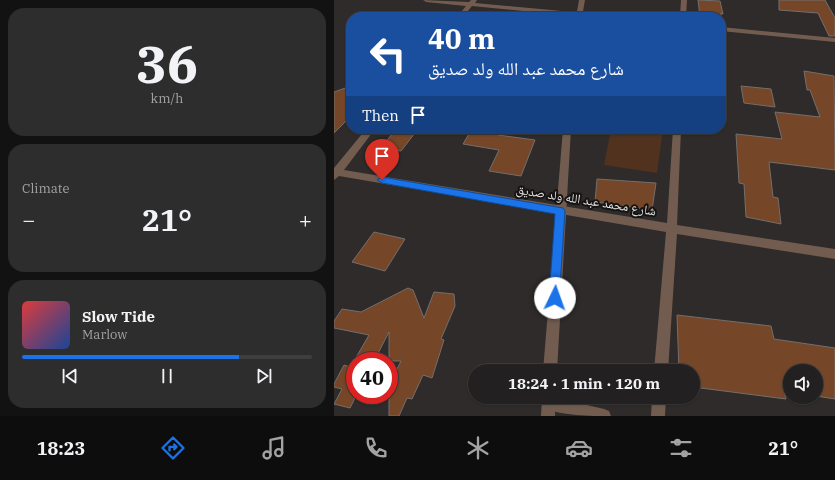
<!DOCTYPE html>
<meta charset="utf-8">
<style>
:root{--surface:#222020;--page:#2e2d2d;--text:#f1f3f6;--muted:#a2a3a5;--line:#3f3e3e;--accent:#1a73e8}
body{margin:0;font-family:"IBM Plex Serif","Noto Naskh Arabic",serif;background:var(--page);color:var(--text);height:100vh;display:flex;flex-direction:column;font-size:15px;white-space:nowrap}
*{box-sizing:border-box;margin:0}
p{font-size:13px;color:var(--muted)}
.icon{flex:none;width:22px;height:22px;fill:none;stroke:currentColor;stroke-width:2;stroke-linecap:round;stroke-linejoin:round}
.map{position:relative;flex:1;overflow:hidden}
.panel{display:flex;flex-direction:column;gap:8px;padding:8px;background:#131212;width:334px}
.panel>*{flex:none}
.top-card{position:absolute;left:12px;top:12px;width:380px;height:122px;border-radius:16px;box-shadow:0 1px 3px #0004,0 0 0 1px var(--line);background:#1a4fa0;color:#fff;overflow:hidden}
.tools{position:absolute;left:449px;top:364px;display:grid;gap:8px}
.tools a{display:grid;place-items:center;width:40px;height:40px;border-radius:50%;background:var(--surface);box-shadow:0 1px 3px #0004,0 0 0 1px var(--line);font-size:20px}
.speed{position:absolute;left:12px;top:352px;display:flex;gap:8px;font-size:20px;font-weight:700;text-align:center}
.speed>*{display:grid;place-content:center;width:52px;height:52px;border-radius:50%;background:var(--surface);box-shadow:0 1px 3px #0004,0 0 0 1px var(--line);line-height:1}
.speed .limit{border:6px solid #d22;background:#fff;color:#111}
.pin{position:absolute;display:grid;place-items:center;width:34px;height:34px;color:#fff;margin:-41px -17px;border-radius:50% 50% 50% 0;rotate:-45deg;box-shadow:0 0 4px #0007}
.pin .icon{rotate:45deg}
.me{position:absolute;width:44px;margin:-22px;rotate:3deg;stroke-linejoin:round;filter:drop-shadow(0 0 3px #0008)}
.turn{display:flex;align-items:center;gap:14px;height:84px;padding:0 16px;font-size:18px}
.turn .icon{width:52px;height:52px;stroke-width:2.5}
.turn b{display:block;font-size:28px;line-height:34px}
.then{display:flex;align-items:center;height:38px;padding:0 16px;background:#0003;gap:8px;font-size:15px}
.big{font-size:30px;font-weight:700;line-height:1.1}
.panel .tile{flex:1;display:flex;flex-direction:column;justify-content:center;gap:6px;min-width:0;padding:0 14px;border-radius:16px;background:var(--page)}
.panel .dial{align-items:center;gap:0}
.dial b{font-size:52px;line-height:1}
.song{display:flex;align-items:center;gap:12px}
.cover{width:48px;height:48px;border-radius:6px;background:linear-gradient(135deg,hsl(0 70% 55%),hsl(220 70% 35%))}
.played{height:4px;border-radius:2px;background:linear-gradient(90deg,var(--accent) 75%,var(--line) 75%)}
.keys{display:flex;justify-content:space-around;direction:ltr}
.heat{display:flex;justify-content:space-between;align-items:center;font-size:22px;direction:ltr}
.trip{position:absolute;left:134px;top:364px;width:232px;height:40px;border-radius:20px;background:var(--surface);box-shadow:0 1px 3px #0004,0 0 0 1px var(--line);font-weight:700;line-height:40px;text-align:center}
.menu{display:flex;height:64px;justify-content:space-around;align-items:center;background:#0e0d0d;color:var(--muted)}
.menu .icon{width:28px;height:28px}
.menu .active{color:var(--accent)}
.menu b{font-size:18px;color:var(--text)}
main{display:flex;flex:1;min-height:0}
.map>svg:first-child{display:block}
.green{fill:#50321e}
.building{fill:#754628;stroke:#736f6d}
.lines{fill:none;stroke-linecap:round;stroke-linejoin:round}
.minor{fill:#725c4f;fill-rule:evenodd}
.tertiary{fill:#725c4f;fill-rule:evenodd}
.route{fill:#1a73e8;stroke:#114b97}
.labels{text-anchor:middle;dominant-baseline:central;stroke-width:4;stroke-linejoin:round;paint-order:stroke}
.street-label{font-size:13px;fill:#e8e6e5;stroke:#151413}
</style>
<main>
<section class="panel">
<div class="tile dial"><b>36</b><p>km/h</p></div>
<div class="tile"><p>Climate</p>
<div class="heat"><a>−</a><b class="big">21°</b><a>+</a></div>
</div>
<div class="tile">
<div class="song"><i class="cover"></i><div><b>Slow Tide</b><p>Marlow</p></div></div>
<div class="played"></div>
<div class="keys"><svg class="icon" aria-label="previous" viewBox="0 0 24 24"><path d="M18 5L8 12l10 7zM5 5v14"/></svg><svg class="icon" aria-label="pause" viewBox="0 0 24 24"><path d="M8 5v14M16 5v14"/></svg><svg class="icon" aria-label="next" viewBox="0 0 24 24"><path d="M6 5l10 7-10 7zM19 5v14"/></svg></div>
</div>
</section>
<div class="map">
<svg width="501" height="416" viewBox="0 0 501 416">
<rect width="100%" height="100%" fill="#2e2b2a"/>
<!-- green -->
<path class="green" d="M277,129h52l-6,44 -53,-8z"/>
<!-- building -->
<path class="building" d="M364,0l22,1 3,13 -2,-1v4h-21z
M445,0h46l10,18v18h-6l-11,-23 -39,-3z
M470,71l30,5 1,94 -66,-8 4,35 5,1 3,26 -35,-7 -2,-33 -5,-1 -3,-49 46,5 -7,-27 45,5 -10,-27h-3z
M17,86v30l-17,17v-41z
M407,86l30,3 4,18 -31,-4z
M62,129h22l-17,22 -20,-3z
M138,129h29l-3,6 37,5 -14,36 -32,-5 10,-21 -36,-6z
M263,179l59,4 -4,27 -57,-8z
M40,232l31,7 -20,32 -33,-9z
M74,288l5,2 11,28 10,-26 20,2 1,12 -14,33 3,1 -12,38 -9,-3 -11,24 -5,-1 -8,18h-10v-31l12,-24h-12v-29l-15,29h-20l15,-26 -35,-7v-7l8,-12 19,3z
M343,315l94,11 3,13 61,9v51l-19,-3v-25h-26v21l-6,-1 2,8 -93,-12v-16h-14z
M10,365l9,3 2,-3v33l-5,10 -16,-4 8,-15 -8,-2v-3z"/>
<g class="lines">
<!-- minor -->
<path class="minor" d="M89,0l46,2 2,-2h6l-2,3 130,12 3,2h-22l-114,-11 -9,11h-6l9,-11 -40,-4z
M347,0h6l-1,17h-6z
M387,27l114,11v4l-114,-11z
M32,129h9l-31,41 323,53 6,-94h8l-4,96 158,24v10l-158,-25 -9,137h-14l12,-139 -327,-56 -5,4v-12z
M211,397h8l51,12 5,2 2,5c-23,0 -46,0 -68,-8l-2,-5 2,-5z
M318,397h14l-1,19h-14z"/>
<!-- tertiary -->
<path class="tertiary" d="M245,0h6l-3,17h-6z
M229,129h8l-14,242h-14z
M208,397h14l-1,19h-14z"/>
</g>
<!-- route -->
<path class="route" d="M48,177l181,31 2,3 -6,91 -4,2 -4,-2 -2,-4 6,-84 -173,-31 -5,-3z"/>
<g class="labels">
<!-- street labels -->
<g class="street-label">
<text transform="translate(252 200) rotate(9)">شارع محمد عبد الله ولد صديق</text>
</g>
</g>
</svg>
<div class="tools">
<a><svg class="icon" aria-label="sound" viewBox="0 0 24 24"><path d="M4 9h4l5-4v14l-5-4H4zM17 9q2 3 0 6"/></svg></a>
</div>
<div class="speed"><div class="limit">40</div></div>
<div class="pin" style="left:48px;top:180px;background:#d93025"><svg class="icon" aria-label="arrive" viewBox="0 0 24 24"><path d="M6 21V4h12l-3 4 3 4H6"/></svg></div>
<svg class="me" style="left:221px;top:298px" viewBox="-20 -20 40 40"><circle r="19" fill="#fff"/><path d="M0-13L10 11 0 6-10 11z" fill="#1a73e8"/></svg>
<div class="trip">18:24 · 1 min · 120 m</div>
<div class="top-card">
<div class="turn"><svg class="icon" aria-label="left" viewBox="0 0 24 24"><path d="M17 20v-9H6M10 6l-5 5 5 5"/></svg><div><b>40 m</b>شارع محمد عبد الله ولد صديق</div></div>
<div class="then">Then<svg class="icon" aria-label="arrive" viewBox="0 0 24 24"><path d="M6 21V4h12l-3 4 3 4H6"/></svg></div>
</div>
</div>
</main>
<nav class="menu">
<b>18:23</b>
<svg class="icon active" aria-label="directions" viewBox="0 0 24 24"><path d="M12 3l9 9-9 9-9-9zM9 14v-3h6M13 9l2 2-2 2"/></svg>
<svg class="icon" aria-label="music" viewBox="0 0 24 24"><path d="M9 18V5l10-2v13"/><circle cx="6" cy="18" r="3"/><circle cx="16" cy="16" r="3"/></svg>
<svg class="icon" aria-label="phone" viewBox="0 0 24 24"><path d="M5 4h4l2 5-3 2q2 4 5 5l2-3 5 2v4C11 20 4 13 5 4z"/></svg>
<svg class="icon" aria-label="climate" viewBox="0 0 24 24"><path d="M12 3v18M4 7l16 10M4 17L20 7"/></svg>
<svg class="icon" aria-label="car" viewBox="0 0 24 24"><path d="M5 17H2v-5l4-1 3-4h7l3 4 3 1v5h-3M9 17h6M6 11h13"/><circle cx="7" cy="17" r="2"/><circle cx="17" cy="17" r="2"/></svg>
<svg class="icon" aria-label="filters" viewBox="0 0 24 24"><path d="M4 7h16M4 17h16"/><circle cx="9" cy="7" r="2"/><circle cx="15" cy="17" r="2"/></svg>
<b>21°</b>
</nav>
